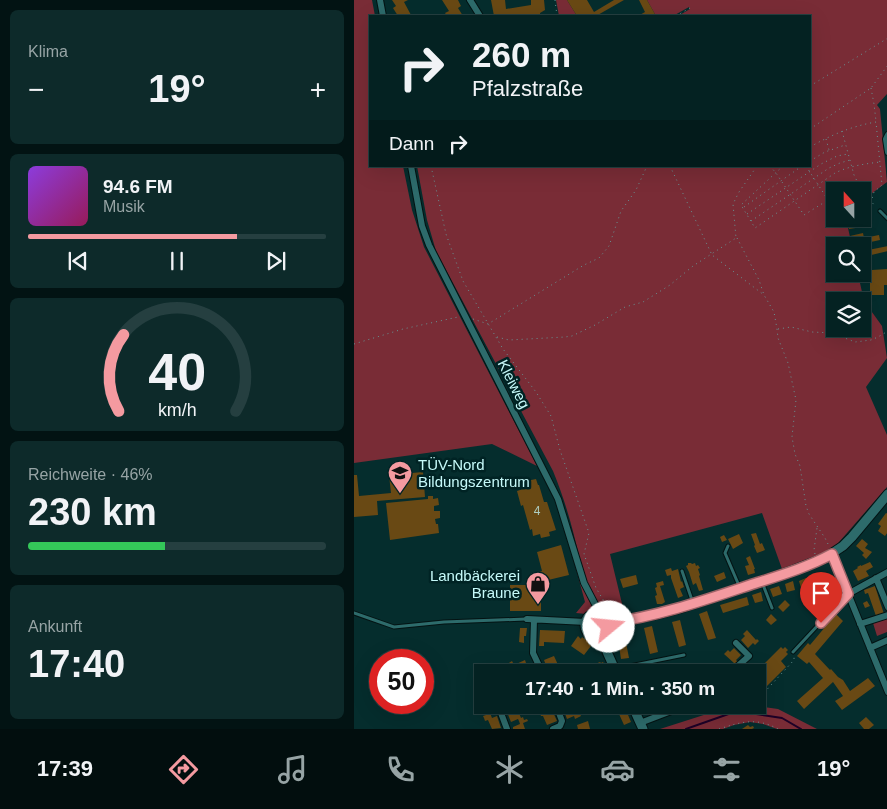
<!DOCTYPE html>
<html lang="de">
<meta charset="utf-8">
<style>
:root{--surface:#042222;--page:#0d2a2a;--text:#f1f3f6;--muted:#97a4a5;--line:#253f40;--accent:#f49aa0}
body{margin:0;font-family:Arial,sans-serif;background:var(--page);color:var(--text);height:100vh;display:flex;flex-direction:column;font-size:19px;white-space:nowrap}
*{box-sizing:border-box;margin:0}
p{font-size:16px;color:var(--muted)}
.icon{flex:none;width:28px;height:28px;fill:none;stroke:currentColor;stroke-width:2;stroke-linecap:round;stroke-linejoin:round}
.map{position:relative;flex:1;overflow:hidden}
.details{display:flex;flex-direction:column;gap:10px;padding:10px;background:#021313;width:354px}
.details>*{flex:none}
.banner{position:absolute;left:15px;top:15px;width:442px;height:152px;border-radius:0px;box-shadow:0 5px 20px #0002,0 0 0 1px var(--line);background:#042222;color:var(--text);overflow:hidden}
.needle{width:32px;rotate:339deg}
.fabs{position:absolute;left:472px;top:182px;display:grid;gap:10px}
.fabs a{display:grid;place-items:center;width:45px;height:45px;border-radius:0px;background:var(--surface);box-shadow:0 5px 20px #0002,0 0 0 1px var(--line);font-size:25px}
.speed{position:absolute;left:15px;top:649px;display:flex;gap:10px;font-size:25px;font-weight:700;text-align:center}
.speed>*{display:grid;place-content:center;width:65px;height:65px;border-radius:50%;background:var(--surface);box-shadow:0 5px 20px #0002,0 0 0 1px var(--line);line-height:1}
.speed .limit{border:8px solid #d22;background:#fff;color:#111}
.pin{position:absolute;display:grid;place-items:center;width:42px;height:42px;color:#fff;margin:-51px -21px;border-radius:50% 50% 50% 0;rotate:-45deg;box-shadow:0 0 5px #0007}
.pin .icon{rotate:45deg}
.me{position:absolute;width:55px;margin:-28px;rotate:73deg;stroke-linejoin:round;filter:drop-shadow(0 0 4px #0008)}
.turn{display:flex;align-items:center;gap:18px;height:105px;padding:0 20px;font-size:22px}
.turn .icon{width:65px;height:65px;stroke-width:2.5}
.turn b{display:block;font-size:35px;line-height:42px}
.then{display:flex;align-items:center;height:48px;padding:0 20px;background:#0003;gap:10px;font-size:19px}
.big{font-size:38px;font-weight:600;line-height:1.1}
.details .tile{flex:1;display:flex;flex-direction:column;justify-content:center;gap:8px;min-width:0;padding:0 18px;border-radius:8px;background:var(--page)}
.details .dial{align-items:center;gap:0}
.dial svg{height:130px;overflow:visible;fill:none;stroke:var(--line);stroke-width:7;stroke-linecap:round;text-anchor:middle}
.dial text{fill:var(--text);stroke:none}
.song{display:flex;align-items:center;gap:15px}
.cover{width:60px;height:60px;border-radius:8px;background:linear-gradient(135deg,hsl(270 70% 55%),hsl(330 70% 35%))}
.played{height:5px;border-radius:2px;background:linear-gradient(90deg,var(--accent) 70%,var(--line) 70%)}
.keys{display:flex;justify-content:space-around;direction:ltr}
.heat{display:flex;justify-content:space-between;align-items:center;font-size:28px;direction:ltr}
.charge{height:8px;border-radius:4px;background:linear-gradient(90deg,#34c759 46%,var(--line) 0)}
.trip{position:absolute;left:120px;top:664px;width:292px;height:50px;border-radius:0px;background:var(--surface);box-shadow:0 5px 20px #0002,0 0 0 1px var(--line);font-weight:600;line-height:50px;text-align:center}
.tab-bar{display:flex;height:80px;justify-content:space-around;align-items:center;background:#020e0e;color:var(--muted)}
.tab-bar .icon{width:35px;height:35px}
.tab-bar .selected{color:var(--accent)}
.tab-bar b{font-size:22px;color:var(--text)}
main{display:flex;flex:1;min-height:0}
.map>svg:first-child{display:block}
.green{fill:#792c36;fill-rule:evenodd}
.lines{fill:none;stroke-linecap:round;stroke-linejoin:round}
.stream{stroke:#1d0127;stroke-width:2}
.building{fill:#694914}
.service-casing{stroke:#041313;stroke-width:5}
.minor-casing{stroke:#041313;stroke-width:8}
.secondary-casing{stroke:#041313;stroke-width:11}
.path{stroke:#679595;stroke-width:1;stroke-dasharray:1 4;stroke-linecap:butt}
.service{stroke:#2d6b6b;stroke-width:3}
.minor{stroke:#2d6b6b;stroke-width:6}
.secondary{stroke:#2d6b6b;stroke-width:9}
.route-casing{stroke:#9f6468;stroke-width:12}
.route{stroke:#f49aa0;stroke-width:9}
.labels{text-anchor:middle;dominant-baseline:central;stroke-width:5;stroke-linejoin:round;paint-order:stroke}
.number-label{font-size:12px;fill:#aecdc0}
.street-label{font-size:15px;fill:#c5f9f9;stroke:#002324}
.poi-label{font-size:15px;fill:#c5f9f9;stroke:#002324;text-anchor:start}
</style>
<main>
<section class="details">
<div class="tile"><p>Klima</p>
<div class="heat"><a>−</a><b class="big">19°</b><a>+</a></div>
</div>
<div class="tile">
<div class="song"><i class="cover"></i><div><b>94.6 FM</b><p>Musik</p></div></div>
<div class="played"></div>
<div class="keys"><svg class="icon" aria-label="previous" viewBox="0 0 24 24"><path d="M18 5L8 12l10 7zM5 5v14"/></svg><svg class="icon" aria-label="pause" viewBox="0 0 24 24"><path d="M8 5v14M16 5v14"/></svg><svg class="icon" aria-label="next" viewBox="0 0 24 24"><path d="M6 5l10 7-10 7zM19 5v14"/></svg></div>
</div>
<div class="tile dial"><svg viewBox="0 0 100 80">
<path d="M14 69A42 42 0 1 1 86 69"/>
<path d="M14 69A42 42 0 0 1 17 22" stroke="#f49aa0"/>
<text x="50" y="56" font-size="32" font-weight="700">40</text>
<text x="50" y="72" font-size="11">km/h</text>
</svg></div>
<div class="tile"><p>Reichweite · 46%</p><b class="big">230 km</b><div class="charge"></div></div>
<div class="tile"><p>Ankunft</p><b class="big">17:40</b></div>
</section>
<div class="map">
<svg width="534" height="729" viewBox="0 0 534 729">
<rect width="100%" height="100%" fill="#052d2d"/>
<!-- green -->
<path class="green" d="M0,0h18l3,16h-5v150h33l9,44 12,37 113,219 -45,-22 -138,19z
M202,0h11l10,16h-18z
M293,0h240v94l-10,11 3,4 7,73 -24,18v-9h-28v28h11l6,27h-17v28h23l6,27 18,25 5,32 -21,29 21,48v52l-54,62 -51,20 -20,-56 -152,41 15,62 -8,1 -41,-4 9,-11 -12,-44 7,2c-7,-31 -15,-60 -27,-89l-117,-220 -9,-31 -10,-54h393v-150h-132l12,-7 -1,-2 -16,9h-17zM481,301h28v28h-28z
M533,618v14l-10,4 -4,-13z
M381,705h13l30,4 39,20h-40l-14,-5 -13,-2 -16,3 -11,4h-63z"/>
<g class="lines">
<!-- stream -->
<path class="stream" d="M332,729l51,-18 45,7 19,11"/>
</g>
<!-- building -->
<path class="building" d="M38,0h16l-4,2 7,13 -2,1h-11l-5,-8 3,-2z
M88,0h16l3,6 -3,2 5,8h-16l-2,-3 4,-2z
M137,0h14l1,9 25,-4v-5h13l1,10 -5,3v3h-46z
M213,0h20l7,12 20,-12h10l-28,16h-19z
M285,0h8l9,16h-18l7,-4z
M507,222l1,5 -13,2 -1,-5z
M509,233l1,5 15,-3 1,5 -28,6 -2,-10z
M534,246v5l-25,6v-6z
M534,269v16h-4v10h-14v-12h2v-13z
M69,472l2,25 -48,4 1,14 -24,2v-42h3l2,21 32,-3 -2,-18z
M182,479l2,6h1l5,17h3l9,28 -7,2 1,4 -9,2 -1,-4 -7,2 -1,-7 -2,1 -7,-25 -2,1 -4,-15 12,-4v-2l-2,1 -1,-5z
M74,496h5v3l5,-1 1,7 -5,1v5h6v7l-5,1 1,5h2l1,9 -49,7 -4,-37 42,-4z
M532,513l2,1v18l-3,4 -7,-5 3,-5 -3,-2z
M402,533l4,11 2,-1 3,7 -8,3 -3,-7 1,-1 -4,-11z
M385,534l4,9 -10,6 -5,-10z
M370,535l3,5 -5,2 -2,-5z
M508,539l6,5 -3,4 7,4 -6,7 -4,-4 2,-2 -8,-7z
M207,545l8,30 -25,6v-3l-1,1 -4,5v1h2v26h-31v-13h-3v-10h3v-3h21v-3h2l6,-7v-3l3,-1 -5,-19z
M396,556l5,13h-1l1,4 -7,2 -3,-9 4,-1 -3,-7z
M516,562l3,5 -7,4 3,5 -11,5 -5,-10 5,-3 -1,-1 4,-2v1z
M334,563h3l1,1 3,-1 1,3 2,-1 2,3 -2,1 2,6 -1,1 4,14 -4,1 -3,-8 -3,2 -4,-13 -3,-6 2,-1z
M317,568l1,3 6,-2 3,13 1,-1 2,6 -4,2 3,7 -5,2 -7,-20v-3l-4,1 -2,-6z
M370,572l2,6 -9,4 -3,-6z
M282,575l2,9 -15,4 -3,-9z
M452,578l3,7 -8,3 -2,-7z
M309,581l1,4 -4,1 5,16 -3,2h-5l-2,-8 2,-1 -2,-7 2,-1 -1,-4z
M439,581l2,9 -8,2 -2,-8z
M425,586l3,8 -9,3 -3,-8z
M521,586l9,28 -8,2 -8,-23 -3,1 -1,-4z
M407,592l2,9 -8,2 -3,-8z
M393,597l2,8 -26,8 -3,-8z
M431,600l5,5 -7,7 -5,-5z
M513,601l3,5 -5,2 -2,-5z
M353,611l9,27 -8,2 -9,-26z
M417,614l6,6 -6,5 -5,-5z
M482,614l7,7 -28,33 15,16 1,-1 7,8 5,3 7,11 18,-13 7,8 -33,24 -7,-9 8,-5 -10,-14 -29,27 -7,-8 26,-23 -14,-16 -2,2 -10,-8 11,-13 2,2z
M326,620l6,25 -7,2 -7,-25z
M298,626l6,26 -8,2 -6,-26z
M166,628h7l-1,8h-2v7l-5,-1z
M186,630l25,1 -1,12 -20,-1v4h-5z
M393,630l9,10 1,-1 2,2 -4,4 -2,-2 -5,5 -7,-8 4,-4 -2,-2z
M270,632l5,26 -8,1 -4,-26z
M224,636l3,3 1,-2 7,5 -1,1 3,3 -7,9 -13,-9z
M427,647l2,2 2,-2 3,3 -2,2 2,2 -7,7 5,6 -23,23 -5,-5v-13h-2z
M380,648l7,7 -5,5 2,2 -4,4 -2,-2 2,-1 -10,-9 4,-4 2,2z
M200,656l5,11 -11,4 -4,-11z
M171,660l3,9 -8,3h-3l-2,-4 -5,2 1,2h-18h1v-3l2,-1 1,3 11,-4 -1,-3 5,-3 2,4z
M246,662l1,1 2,-1 5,9 -4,1h-14l-2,-5z
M338,665l2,7h-14l8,-3 -1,-2z
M361,665l4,4 -2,2 2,1h-11z
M129,685v11l-4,2 -4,-10z
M129,705h9l3,6 -5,2 2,5 5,-2 4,12 -9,1 -4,-9 -3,1 -1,-3 -1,-2 3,-1z
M166,705v2l-3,1 4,10 2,-1 1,3 3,-1 1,2 -5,2 2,6h-12v-2l7,-3 -1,-3 -1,-2 -7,3 -4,-10 6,-2 -1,-2z
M185,705h12v1l-7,3 2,5 7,-2 4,9 -10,4 -4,-9h-2l-2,-5 2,-1z
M219,705l4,10 3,-1 1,2 -6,3 -1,-3 -7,3 -4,-11z
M264,705h5l1,2 -4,1 1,2 -6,2v-3l3,-1z
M288,705h11l4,8 -5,2 -2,-5 -5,2z
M272,710l5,12 -7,3 -5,-11z
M512,717l8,8 -5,4h-5l-5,-6z
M234,721l2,8h-12l-1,-4z
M394,725l2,2 3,-1 1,2 -2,1h-10z"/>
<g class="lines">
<defs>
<path id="service" d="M526,211l8,8
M374,546l-3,7 15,35
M328,571l11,32
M408,582l10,26
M0,613l40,14 50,-5 82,-3
M439,652l54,-58
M261,669l69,-14"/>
<path id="minor" d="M26,0l3,16
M116,0l10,16
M534,135l-2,4 2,13
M57,166l11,60 7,19 129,254 26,84 12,23 1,7
M478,554l56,138
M522,578l12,29
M494,594l40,-22
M173,619l59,3
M180,620l-1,33 9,19
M506,624l28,-9
M516,648l18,-8
M178,672l7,-3
M377,672l18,-16 -13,-13
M144,705l9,24
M286,723l47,-18
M199,729l7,-3 2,-5 -6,-16"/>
<path id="secondary" d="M231 625a12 12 0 1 1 24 0a12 12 0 1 1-24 0Z
M255,623l49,-9 23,-6 113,-38 31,-12 18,-12 9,-9 36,-43
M246,636l16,36
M278,705l11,24"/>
</defs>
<!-- service casing -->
<use href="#service" class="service-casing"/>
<!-- minor casing -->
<use href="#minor" class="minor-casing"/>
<!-- secondary casing -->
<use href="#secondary" class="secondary-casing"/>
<!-- path -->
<path class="path" d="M201,0l2,16
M322,16l14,-8
M456,86l78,-48
M517,88l3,16 2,17
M456,129l61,-41 17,-23
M488,131l12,44 8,16
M472,139l3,11
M456,147c21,-12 42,-21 66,-25l6,63 -8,7 -3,10
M456,161l15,-9 20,-7
M77,166l15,68 17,47 40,68 33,43 15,24 9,34 29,83 -5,21 12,34 14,23 5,3
M316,166l42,89 52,40
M416,166l6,7 28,42 24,-15
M429,166l-42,39 14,23 80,-55c14,-7 29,-9 45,-11
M452,166l22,34 7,-4
M489,191l13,-8
M509,192l13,15
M390,207l58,-41
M393,214l74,-50 16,-8 11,-2
M397,221l78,-53 11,-5 10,-3
M383,238l22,42 5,15 10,17 3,17 1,9 10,25 8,37 -4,37 3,17 5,12 6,40 3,8 16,24 4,8
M119,319l15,5 96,-59 15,-7 10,-12 12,-35 15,-21 11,-24
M424,329l13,-2 21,5 20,1 23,9 16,-2 7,-3 10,-6
M143,337l12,3 56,-3 7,-1 23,-11 30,-18 18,-5 27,-17 23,-19 43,-28 -3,-34 6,-12 18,-26
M0,344l49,-15 55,-12
M461,554l-1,-4 3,-22
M404,692l3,4 33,-36v-3
M365,729c22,-7 37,-12 59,0"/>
<!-- service -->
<use href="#service" class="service"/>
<!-- minor -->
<use href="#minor" class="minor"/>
<!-- secondary -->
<use href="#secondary" class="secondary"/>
</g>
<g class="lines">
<defs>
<path id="route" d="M255,627v-4c50,-7 93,-22 141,-38 28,-9 56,-17 82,-31l16,40 -27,29"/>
</defs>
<!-- route casing -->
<use href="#route" class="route-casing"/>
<!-- route -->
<use href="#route" class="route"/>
</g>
<!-- icons -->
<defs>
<symbol id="school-pin" viewBox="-11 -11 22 30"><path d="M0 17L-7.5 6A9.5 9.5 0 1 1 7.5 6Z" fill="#f49aa0" stroke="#002324"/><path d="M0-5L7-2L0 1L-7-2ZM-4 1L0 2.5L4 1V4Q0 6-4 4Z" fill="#111"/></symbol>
<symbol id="shop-pin" viewBox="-11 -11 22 30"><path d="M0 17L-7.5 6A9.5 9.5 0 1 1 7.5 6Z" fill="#f49aa0" stroke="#002324"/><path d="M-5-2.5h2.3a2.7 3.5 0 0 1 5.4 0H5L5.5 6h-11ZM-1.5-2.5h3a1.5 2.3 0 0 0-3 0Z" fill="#111"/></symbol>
</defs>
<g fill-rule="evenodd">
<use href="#school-pin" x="32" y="459" width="28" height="38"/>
<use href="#shop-pin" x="170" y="570" width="28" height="38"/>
</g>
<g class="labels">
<!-- number labels -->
<g class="number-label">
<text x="183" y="511">4</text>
</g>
<!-- street labels -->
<g class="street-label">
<text transform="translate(160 384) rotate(63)">Kleiweg</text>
</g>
<!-- poi labels -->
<g class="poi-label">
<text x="64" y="464">TÜV-Nord<tspan x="64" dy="17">Bildungszentrum</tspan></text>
<text x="166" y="575" text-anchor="end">Landbäckerei<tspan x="166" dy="17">Braune</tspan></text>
</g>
</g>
</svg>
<div class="fabs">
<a><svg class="needle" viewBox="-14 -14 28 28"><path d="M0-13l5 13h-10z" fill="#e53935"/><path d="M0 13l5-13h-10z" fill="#97a4a5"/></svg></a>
<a><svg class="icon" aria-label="search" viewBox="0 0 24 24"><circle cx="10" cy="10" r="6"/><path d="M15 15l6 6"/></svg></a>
<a><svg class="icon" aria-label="layers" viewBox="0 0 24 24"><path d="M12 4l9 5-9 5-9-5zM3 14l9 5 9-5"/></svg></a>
</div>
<div class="speed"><div class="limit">50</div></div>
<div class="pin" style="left:467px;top:623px;background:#d93025"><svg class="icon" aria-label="arrive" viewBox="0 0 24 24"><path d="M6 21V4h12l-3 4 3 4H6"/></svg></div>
<svg class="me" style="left:255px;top:627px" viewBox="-20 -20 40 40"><circle r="19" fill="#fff"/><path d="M0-13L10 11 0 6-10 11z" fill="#f49aa0"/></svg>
<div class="trip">17:40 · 1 Min. · 350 m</div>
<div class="banner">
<div class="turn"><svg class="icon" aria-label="right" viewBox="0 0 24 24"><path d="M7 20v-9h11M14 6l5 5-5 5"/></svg><div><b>260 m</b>Pfalzstraße</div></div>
<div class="then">Dann<svg class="icon" aria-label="right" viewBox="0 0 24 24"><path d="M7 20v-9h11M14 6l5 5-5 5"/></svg></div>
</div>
</div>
</main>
<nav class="tab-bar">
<b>17:39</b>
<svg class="icon selected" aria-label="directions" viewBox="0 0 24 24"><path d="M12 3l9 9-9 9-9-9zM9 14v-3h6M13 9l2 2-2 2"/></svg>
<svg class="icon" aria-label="music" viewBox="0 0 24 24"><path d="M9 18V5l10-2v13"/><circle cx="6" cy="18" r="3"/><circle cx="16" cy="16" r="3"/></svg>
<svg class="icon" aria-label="phone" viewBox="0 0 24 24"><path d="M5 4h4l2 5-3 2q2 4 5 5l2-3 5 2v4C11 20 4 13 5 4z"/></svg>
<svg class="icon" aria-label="climate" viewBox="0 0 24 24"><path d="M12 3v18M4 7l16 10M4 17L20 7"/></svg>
<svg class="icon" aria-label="car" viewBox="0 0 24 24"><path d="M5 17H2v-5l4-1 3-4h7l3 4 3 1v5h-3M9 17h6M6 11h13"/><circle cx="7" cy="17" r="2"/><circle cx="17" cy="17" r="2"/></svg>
<svg class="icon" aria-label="filters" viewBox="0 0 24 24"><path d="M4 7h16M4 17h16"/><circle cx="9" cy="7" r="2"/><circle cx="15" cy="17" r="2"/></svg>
<b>19°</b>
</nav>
